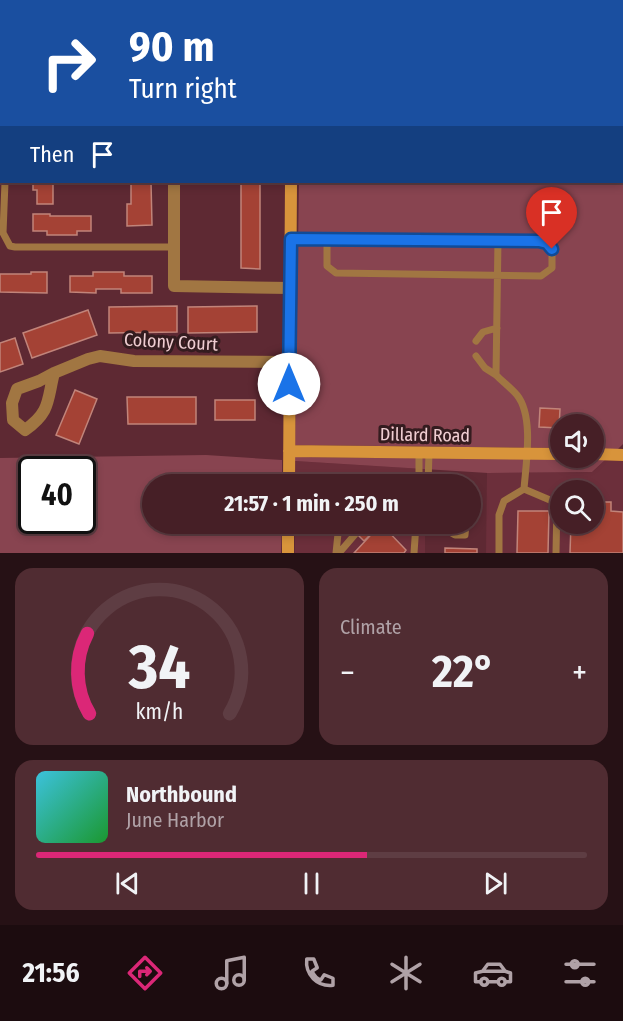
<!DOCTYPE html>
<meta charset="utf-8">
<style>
:root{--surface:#461f26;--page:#502c32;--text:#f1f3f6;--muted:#b0a2a7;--line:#5e3d43;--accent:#db2777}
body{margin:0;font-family:"Fira Sans Condensed",sans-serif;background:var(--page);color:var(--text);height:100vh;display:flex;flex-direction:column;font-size:22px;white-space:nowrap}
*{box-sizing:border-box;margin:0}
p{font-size:20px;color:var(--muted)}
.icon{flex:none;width:33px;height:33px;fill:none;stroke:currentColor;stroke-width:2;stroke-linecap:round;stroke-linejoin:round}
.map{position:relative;height:553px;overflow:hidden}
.sheet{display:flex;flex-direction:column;gap:15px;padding:15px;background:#261115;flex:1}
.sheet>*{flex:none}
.banner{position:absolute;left:0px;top:0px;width:624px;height:183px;box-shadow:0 3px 9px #0003,0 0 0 2px var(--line);background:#1a4fa0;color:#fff;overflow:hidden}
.tools{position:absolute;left:550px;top:414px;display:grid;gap:12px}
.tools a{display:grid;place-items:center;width:54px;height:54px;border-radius:50%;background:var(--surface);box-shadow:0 3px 9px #0003,0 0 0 2px var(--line);font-size:30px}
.speed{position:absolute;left:18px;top:456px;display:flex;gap:12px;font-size:30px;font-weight:700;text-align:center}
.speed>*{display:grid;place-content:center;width:78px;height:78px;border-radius:50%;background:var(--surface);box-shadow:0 3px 9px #0003,0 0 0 2px var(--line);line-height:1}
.speed .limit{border:3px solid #111;border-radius:9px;background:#fff;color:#111}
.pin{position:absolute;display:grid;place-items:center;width:51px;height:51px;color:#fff;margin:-62px -26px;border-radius:50% 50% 50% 0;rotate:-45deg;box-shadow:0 0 6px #0007}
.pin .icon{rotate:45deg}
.me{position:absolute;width:66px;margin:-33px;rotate:0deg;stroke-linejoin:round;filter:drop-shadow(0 0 4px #0008)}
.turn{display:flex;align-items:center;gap:21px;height:126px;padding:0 30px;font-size:27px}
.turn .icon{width:78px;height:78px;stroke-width:2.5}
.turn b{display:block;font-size:42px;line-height:51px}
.then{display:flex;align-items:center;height:57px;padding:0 30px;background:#0003;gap:12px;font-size:22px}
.big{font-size:45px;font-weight:700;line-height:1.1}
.sheet .widget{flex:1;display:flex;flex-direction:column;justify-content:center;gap:9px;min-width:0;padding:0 21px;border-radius:18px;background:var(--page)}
.sheet .dial{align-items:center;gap:0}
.dial svg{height:156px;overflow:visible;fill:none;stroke:var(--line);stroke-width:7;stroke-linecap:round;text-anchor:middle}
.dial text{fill:var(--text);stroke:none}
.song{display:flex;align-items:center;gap:18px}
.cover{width:72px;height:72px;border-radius:9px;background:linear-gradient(135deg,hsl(190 70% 55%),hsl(130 70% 35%))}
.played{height:6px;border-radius:3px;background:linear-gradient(90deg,var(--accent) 60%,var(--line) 60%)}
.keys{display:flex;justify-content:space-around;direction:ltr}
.heat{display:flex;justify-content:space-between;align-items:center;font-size:33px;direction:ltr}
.sheet .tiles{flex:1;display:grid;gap:15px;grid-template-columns:1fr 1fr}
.widget:last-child{grid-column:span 2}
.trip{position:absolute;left:142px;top:474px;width:339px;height:60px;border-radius:30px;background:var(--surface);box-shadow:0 3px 9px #0003,0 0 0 2px var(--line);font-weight:700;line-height:60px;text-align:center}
.tabs{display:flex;height:96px;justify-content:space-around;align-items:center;background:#1c0c0f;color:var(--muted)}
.tabs .icon{width:42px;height:42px}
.tabs .selected{color:var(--accent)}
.tabs b{font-size:27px;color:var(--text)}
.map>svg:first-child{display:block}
.built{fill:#6c2f3b;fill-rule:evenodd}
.green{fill:#884450;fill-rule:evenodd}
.building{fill:#a44235;stroke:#c1847a;stroke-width:1.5}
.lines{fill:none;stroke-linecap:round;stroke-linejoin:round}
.lane{stroke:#a17642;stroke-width:7}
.street{stroke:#a17642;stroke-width:12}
.secondary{stroke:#d8943b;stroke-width:12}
.route-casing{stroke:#114b97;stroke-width:15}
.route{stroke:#1a73e8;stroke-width:10}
.labels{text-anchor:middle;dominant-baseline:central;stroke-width:6;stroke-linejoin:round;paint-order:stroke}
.street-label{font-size:18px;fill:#efcdd1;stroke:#341c1f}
</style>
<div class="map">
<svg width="623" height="553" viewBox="0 0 623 553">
<rect width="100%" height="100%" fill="#5e2933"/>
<!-- built -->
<path class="built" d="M605,460h18v93h-137l1,-80 105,-1zM561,490h33v34h-33z
M295,461l130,8v15h-130z
M295,524h130v29h-130z"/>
<!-- green -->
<path class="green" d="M623,113v331l-5,5h-24v-25h-33v24l-266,-3 4,-263h323z
M206,455l76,5v24h-129v40h129l-1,29h-281v-95zM32,470h50v50h-50z
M295,457l310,3 -13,12 -104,1 -193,-12z"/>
<!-- building -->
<path class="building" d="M33,182h20v22h-16v-14h-4z
M131,182h20l1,43 -25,1v-22h4z
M241,182h19v87l-19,-1z
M33,214h17v2h41v15h-14v4h-30v-4h-14z
M31,272h16v21l-47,-1v-18h31z
M93,272h31v4h28v17h-31v-4h-25v4l-26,-1v-16h23z
M177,306v26l-68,1v-26z
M257,306v26l-69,1v-26z
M88,310l9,25 -65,23 -9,-25z
M15,338l8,26 -23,8v-29z
M75,390l22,9 -18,45 -23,-9z
M127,397h69v27h-68z
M215,400h40v20h-40z
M540,408l20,1 -1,19 -20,-1z
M594,502h17v9l12,1v41h-53l1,-29h23z
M518,511h31l-1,42h-31z
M356,524h4l9,9 1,2 -6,6 -13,-13z
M381,524l25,26 -2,3h-50z
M445,548l32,1v4h-32z"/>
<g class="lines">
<!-- lane -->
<path class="lane" d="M154,2l2,-2
M5,182l-2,51 7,13 5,1h159
M291,239l248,2 8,2 5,6v19l-11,8 -205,-3 -9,-7v-26
M498,240l-2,135c7,7 15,13 21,20 17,21 9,68 7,94
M476,341l7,-9 14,-4
M476,356l9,12 11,7
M419,484v-31
M428,484l1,-31
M524,489l33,14 -1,50
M436,524l19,11h10l1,-11
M336,553l3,-29
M339,553l25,-29
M414,553l2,-29
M499,553v-38l5,-14 20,-12"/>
<!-- street -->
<path class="street" d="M521,0l2,2
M29,2v-2
M497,2l1,-2
M174,182v104l116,2
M54,373c-7,27 -3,39 -29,57l-12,-10 -1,-17 5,-14 22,-8 15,-8 34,-14 12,-3 34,5 155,1"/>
<!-- secondary -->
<path class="secondary" d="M294,2v-2
M289,451l272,3
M594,454l29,1
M289,484l2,-302
M288,553v-29"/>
</g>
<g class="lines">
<defs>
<path id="route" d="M289,384l2,-145 248,2 8,2 5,6"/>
</defs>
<!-- route casing -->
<use href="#route" class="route-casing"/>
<!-- route -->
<use href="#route" class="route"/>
</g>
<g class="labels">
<!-- street labels -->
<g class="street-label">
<text transform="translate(171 342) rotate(3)">Colony Court</text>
<text transform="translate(425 435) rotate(1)">Dillard Road</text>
</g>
</g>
</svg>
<div class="tools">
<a><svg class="icon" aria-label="sound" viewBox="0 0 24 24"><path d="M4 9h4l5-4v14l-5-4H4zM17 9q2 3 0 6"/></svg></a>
<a><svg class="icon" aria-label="search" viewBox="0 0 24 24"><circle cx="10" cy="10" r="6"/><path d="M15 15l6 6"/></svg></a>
</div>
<div class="speed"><div class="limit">40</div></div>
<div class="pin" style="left:552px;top:249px;background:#d93025"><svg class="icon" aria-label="arrive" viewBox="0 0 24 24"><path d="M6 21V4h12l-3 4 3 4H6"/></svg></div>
<svg class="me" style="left:289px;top:384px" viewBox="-20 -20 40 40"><circle r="19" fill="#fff"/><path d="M0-13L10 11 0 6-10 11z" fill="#1a73e8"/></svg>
<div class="trip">21:57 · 1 min · 250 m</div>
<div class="banner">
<div class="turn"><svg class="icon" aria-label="right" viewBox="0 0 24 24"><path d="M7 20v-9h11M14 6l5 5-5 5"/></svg><div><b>90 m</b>Turn right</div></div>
<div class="then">Then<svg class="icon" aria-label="arrive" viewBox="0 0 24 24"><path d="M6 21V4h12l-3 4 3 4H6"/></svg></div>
</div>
</div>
<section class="sheet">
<div class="tiles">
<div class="widget dial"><svg viewBox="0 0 100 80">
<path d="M14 69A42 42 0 1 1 86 69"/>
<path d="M14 69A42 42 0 0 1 13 28" stroke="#db2777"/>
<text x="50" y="56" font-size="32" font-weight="700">34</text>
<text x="50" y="72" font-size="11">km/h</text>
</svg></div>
<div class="widget"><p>Climate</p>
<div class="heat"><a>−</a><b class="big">22°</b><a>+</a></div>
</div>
<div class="widget">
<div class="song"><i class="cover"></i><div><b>Northbound</b><p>June Harbor</p></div></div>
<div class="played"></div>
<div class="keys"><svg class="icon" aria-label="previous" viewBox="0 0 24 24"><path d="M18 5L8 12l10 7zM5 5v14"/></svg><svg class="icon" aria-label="pause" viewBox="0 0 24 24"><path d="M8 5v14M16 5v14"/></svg><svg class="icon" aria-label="next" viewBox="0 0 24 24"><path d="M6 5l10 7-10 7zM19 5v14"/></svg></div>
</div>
</div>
</section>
<nav class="tabs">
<b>21:56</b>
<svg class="icon selected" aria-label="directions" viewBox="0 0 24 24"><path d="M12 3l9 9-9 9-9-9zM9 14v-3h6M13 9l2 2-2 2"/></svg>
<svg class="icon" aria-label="music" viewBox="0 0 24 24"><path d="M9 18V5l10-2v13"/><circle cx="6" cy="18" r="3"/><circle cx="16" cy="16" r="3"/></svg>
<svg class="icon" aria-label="phone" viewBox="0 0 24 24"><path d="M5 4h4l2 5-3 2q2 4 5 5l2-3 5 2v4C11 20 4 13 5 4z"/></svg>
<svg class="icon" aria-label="climate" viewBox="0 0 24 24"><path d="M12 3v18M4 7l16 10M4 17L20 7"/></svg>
<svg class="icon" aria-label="car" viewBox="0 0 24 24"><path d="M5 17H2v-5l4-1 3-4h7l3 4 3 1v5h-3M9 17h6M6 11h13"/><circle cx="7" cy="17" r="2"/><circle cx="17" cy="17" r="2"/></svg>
<svg class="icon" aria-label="filters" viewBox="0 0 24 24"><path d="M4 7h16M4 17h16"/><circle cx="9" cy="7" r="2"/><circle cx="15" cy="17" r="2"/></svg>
</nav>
